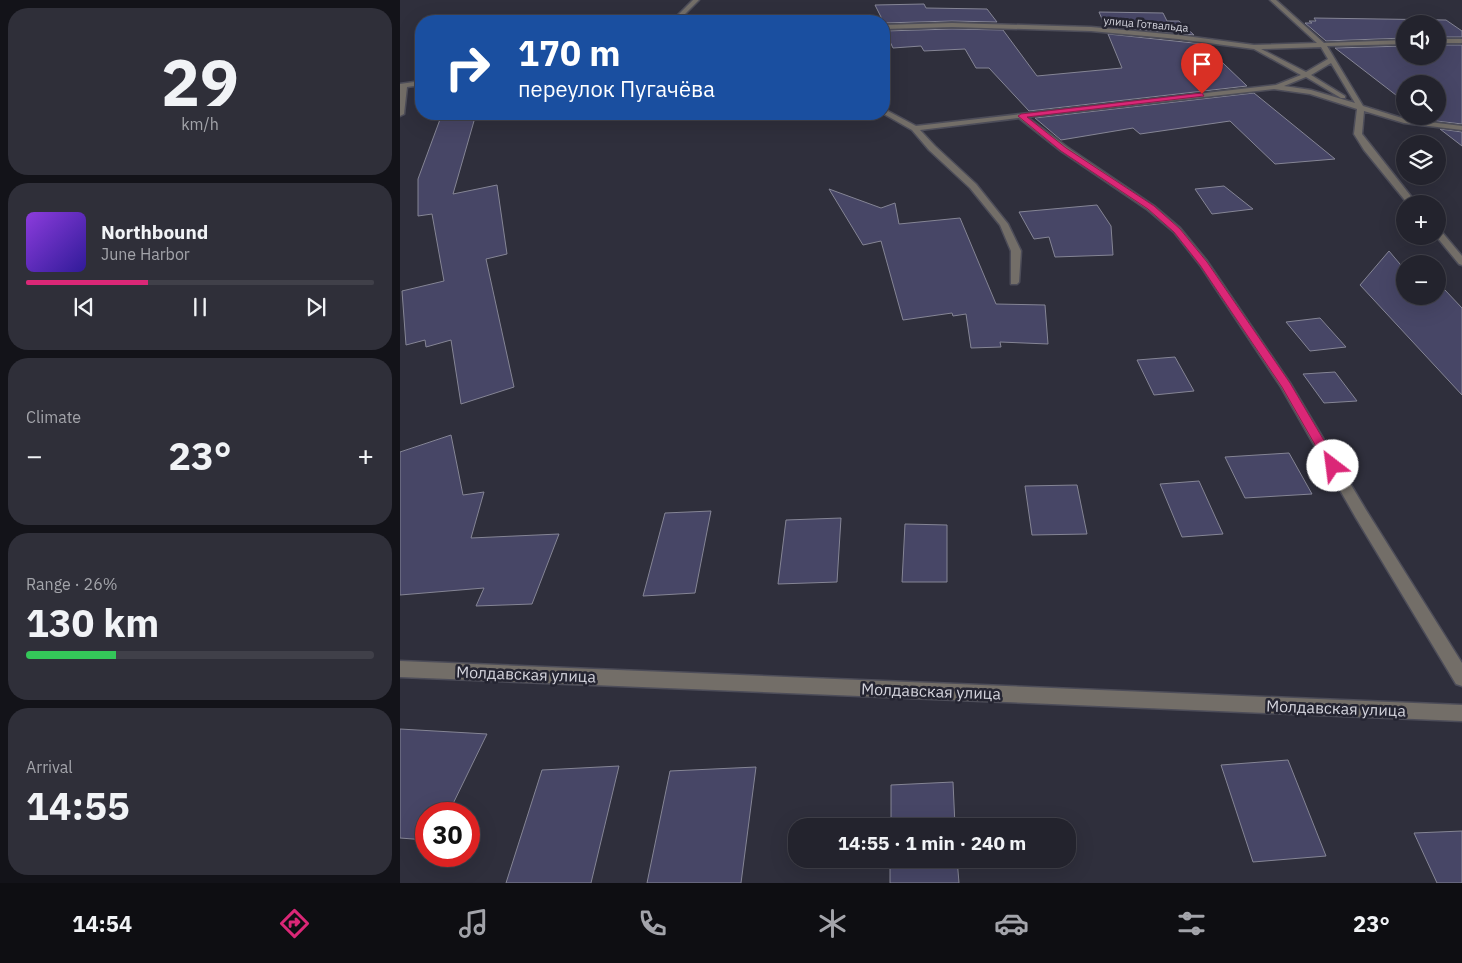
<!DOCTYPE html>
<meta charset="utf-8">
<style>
:root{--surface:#23232d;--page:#2f2f39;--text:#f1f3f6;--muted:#a3a4aa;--line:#404049;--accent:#db2777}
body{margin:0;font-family:"IBM Plex Sans",sans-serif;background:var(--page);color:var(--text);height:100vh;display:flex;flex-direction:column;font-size:19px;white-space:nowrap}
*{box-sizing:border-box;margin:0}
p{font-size:16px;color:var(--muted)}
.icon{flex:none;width:28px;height:28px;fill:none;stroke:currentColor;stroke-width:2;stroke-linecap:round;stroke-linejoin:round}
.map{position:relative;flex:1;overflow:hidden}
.side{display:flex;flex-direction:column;gap:8px;padding:8px;background:#131319;width:400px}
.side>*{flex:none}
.hud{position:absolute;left:15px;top:15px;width:475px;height:105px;border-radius:20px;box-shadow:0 5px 20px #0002,0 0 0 1px var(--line);background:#1a4fa0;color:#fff;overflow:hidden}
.controls{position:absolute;left:996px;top:15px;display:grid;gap:10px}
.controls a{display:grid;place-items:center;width:50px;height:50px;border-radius:50%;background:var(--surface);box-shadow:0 5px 20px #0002,0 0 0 1px var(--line);font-size:25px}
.speed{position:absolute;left:15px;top:802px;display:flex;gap:10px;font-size:25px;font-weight:700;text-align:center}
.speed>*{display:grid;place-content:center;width:65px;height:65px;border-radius:50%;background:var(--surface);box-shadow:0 5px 20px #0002,0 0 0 1px var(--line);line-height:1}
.speed .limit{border:8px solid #d22;background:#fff;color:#111}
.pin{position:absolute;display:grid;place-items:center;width:42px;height:42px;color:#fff;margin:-51px -21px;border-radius:50% 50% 50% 0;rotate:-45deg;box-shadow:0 0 5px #0007}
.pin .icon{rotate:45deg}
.me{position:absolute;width:55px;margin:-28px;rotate:330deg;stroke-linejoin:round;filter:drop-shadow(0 0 4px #0008)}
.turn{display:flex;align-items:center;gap:18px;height:105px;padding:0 20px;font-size:22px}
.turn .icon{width:65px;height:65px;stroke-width:2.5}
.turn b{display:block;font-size:35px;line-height:42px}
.big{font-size:38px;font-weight:700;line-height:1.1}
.side .tile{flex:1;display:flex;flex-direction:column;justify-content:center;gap:8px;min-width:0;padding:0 18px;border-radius:20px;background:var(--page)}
.side .dial{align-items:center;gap:0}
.dial b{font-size:65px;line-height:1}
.song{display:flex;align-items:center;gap:15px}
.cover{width:60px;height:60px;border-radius:8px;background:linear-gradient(135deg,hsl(270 70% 55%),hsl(250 70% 35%))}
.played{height:5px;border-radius:2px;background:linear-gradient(90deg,var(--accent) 35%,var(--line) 35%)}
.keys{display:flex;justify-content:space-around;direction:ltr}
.heat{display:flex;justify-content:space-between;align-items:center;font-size:28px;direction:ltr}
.charge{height:8px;border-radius:4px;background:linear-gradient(90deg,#34c759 26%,var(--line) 0)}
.trip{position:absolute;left:388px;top:818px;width:288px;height:50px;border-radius:20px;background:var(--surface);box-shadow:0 5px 20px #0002,0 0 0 1px var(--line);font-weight:700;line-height:50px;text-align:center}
.dock{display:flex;height:80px;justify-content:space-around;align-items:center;background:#0e0e12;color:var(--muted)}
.dock .icon{width:35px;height:35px}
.dock .selected{color:var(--accent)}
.dock b{font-size:22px;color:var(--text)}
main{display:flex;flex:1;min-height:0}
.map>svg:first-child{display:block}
.building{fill:#474666;stroke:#858595}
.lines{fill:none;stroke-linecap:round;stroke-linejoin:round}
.minor-casing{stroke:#4d4d59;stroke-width:3}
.minor{fill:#736e68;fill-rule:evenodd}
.route{fill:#db2777;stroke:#8e194d}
.labels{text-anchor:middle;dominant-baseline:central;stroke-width:5;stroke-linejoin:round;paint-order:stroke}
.far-street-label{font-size:11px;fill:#d4d4dd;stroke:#252532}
.near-street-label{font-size:16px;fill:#d4d4dd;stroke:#252532}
</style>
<main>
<section class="side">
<div class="tile dial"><b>29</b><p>km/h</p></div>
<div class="tile">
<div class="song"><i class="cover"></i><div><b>Northbound</b><p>June Harbor</p></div></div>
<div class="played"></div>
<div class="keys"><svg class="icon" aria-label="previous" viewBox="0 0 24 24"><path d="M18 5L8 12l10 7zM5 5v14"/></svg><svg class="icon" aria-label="pause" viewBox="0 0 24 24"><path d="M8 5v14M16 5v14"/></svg><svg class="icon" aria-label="next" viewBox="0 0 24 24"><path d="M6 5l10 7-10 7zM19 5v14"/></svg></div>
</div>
<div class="tile"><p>Climate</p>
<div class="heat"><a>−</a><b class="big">23°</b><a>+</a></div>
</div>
<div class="tile"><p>Range · 26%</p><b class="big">130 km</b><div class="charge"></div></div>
<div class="tile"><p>Arrival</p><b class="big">14:55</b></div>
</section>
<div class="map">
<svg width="1062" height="883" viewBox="0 0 1062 883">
<rect width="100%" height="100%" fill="#2f2f3c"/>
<!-- building -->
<path class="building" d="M524,4l2,4 61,1 10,13 -45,-1 -68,2 -9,-18z
M699,12l64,1 4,8h12l15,14 -89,-9z
M914,18l132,2 16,11v6h-24v-13h-33v14l-79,3 -21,-18h7l-3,-2h7z
M552,29l51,1 34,46 85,-8 -14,-34 95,10 44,42 -218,25 -40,-43h-13l-11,-19 -41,2 -3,-5 -28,2 -8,-17z
M1038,45h24v79l-34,-4 -4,-4h14v-32h-33v18l-70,-54 70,-2v10h33z
M854,93l81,66 -60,5 -45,-43 -90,13 -7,-6 -72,12 -26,-22z
M42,114h34l-23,80 44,-9 10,69 -21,5 28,128 -53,17 -10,-64 -25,7 -1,-7 -19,5 -4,-54 42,-10 -12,-67 -14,2v-37z
M1040,129l22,3v14z
M824,186l29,23 -41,5 -17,-25z
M429,189l52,19 14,-5 4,21 61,-6 36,86 49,1 3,39 -48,-2 1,5 -30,1 -5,-34 -13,2 -1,-3 -49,7 -22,-79 -18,4z
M697,205l14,21 2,29 -58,2 -6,-20 -15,2 -15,-27z
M989,251l16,19v26h33v-6h7l17,18v87l-102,-110z
M920,318l26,29 -36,4 -24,-29z
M775,357l19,34 -40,4 -17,-35z
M935,372l22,29 -33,2 -21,-29z
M51,435l12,60 21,-3 -13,46 88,-4 -27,70 -56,2 8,-18 -84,7v-143z
M889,453l23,41 -67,4 -20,-41z
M799,481l24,53 -41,3 -22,-53z
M677,485l10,49 -55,1 -7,-49z
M311,511l-16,82 -52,3 22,-83z
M441,518l-4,64 -59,2 8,-64z
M505,524l42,1v57h-45z
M0,729l87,5 -39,80h-22v26l-26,-2z
M888,760l38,96 -73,6 -32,-97z
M219,766l-28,117h-85l36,-113z
M356,767l-15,116h-94l23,-112z
M553,782l2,44h-64v-41z
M1062,831v52h-25l-23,-50z
M490,859h67l2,24h-69z"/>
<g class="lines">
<defs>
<path id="minor" d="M293,0h6l-21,21h-6z
M870,0h6l48,43 81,-3v4l-78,2 36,60 42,13 57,7v4l-58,-7 -40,-12 -2,23 55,70h-9l-44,-54 -10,-16 3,-25 -47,-15 -36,-5 -247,28 40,30 87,59 26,22 27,33 83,122 76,127 96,153v23l-6,-2 -100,-166 -75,-131 -81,-122 -26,-33 -26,-22 -87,-59 -42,-33 -99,12 15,16 41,38 32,40 13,27 -2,31 -2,2h-6v-33l-11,-26 -30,-37 -41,-38 -17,-20 -28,-16v-5l2,1 30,16 360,-41 25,-10 -47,-26 -76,-10 -87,-8 -139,-4 -68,2v-4l68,-2 139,4 87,8 76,10 63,-2zM921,47l7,12 -22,13 -45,-23zM931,63l24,40 -44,-13 -27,-4 22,-9 35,21h4v-2l-34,-21z
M1038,39h24v4h-24z
M21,81v4l-14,2 -3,27 -4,2v-32z
M1038,230l3,1 21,25v9l-3,-1 -23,-28h2z
M0,661l1062,44v16l-1062,-44z"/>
</defs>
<!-- minor casing -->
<use href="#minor" class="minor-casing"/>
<!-- minor -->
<use href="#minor" class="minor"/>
</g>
<!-- route -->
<path class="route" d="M802,93l2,3 -177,21 39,31 88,58 26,23 27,33 83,121 49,83 -2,3h-8l-47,-82 -82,-122 -26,-33 -26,-23 -87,-58 -43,-35 3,-2z"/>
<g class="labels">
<!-- far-street labels -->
<g class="far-street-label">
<text transform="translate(746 24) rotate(5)">улица Готвальда</text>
</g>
<!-- near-street labels -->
<g class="near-street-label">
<text transform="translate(126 674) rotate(2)">Молдавская улица</text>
<text transform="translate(531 691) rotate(2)">Молдавская улица</text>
<text transform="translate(936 708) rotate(2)">Молдавская улица</text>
</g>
</g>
</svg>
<div class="controls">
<a><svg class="icon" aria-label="sound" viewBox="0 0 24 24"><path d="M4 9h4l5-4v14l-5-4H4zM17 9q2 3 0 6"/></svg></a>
<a><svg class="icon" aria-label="search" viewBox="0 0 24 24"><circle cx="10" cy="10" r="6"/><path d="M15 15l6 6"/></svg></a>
<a><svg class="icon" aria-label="layers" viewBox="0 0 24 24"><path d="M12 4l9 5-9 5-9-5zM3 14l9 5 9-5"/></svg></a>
<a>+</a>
<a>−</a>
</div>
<div class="speed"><div class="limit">30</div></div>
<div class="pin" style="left:802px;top:94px;background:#d93025"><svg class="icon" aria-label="arrive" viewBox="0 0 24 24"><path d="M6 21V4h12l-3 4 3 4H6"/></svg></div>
<svg class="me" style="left:933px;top:466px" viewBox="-20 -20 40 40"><circle r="19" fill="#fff"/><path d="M0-13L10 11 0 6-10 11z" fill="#db2777"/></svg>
<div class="trip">14:55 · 1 min · 240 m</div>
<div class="hud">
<div class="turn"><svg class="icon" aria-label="right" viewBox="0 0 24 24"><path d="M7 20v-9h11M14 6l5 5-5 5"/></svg><div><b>170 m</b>переулок Пугачёва</div></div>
</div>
</div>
</main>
<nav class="dock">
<b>14:54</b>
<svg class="icon selected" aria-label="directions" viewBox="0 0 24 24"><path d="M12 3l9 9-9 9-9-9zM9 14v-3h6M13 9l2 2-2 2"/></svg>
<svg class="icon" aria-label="music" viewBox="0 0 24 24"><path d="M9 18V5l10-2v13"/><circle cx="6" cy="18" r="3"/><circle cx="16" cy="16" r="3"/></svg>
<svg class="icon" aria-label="phone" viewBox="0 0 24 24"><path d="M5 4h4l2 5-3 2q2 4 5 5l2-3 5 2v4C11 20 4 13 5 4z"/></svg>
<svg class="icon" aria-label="climate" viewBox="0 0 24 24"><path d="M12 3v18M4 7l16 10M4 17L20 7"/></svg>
<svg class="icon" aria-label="car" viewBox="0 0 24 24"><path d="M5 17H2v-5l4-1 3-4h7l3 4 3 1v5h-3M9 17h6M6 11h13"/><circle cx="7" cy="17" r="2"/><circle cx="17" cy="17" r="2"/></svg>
<svg class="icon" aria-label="filters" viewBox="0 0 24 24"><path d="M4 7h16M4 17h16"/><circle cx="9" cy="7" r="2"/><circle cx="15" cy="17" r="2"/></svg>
<b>23°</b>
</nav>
